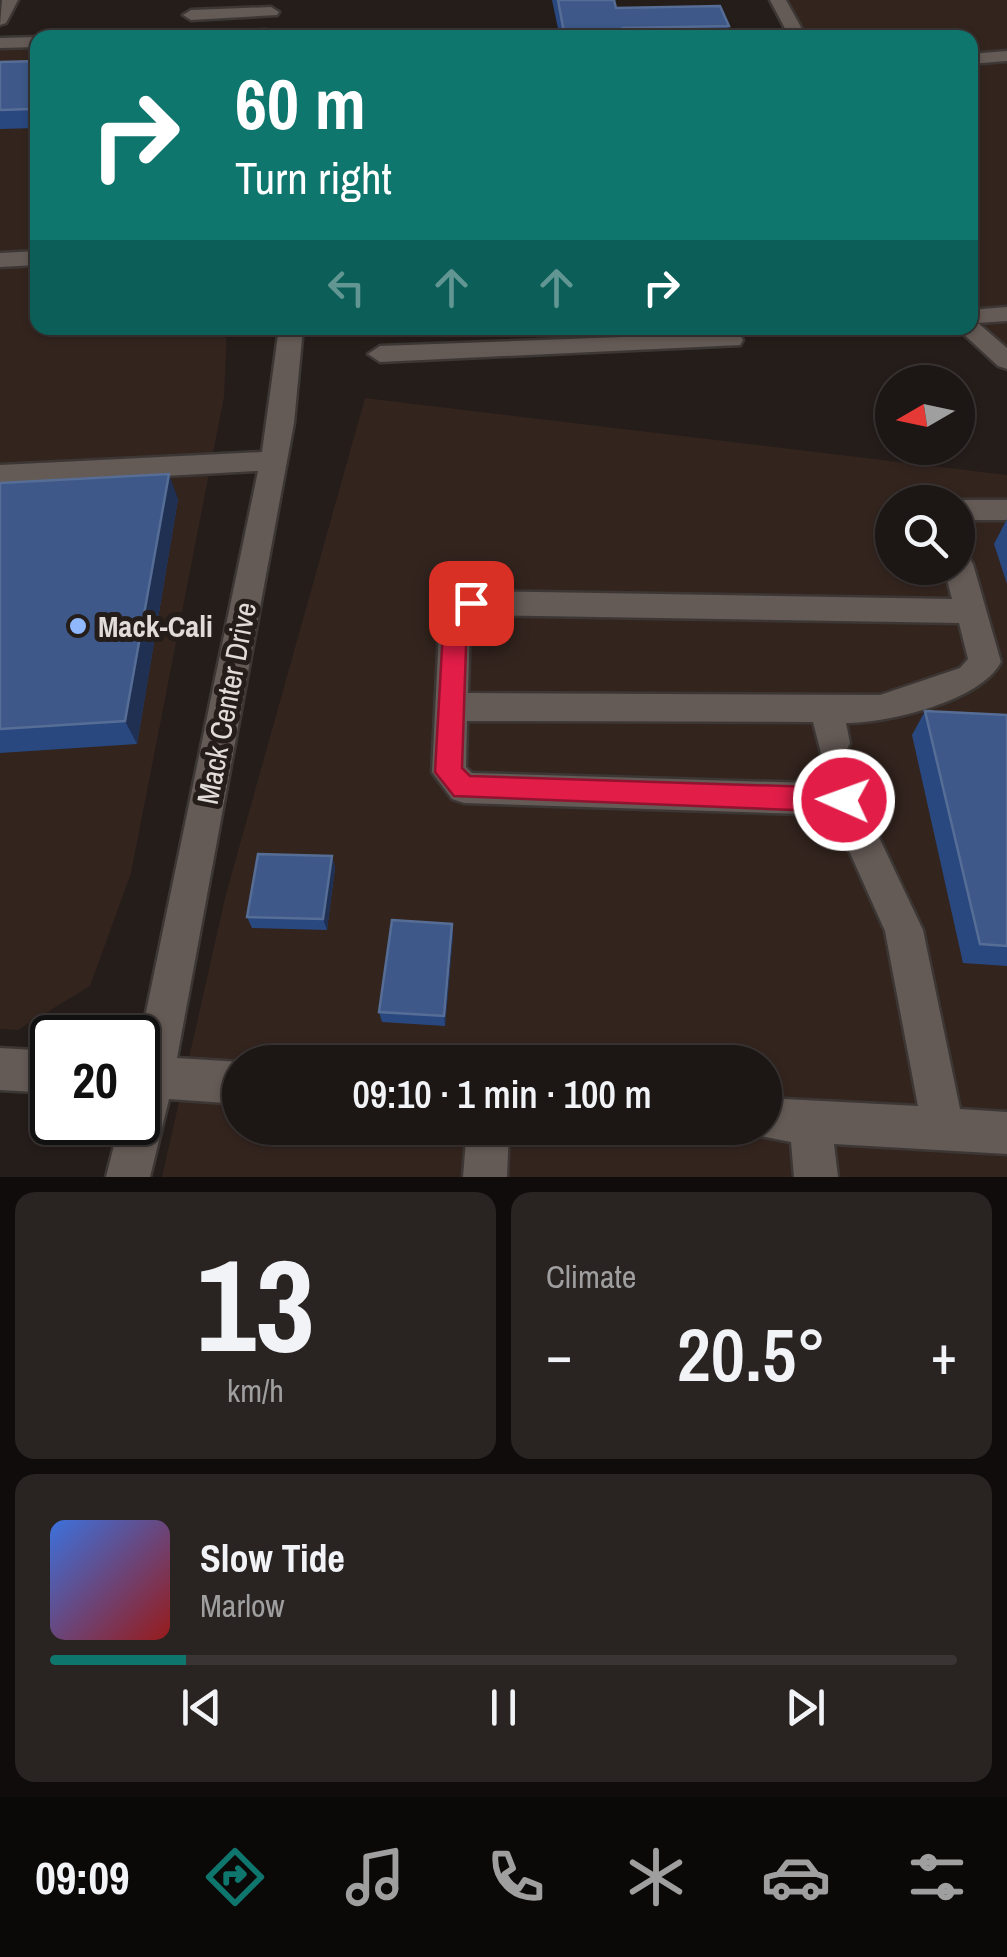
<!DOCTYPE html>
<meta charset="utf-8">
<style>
:root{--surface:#1c1614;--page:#292322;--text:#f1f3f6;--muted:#a09fa0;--line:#3a3534;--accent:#0f766e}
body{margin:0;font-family:"Archivo Narrow",sans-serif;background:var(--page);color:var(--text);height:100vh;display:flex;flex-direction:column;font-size:38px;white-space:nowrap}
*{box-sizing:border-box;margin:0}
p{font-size:32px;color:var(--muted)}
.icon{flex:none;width:55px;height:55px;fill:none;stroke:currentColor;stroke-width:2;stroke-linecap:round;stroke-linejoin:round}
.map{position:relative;height:1177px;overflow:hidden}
.drawer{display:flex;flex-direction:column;gap:15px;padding:15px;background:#0f0c0b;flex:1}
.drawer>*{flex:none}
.guide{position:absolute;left:30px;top:30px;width:948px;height:305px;border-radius:20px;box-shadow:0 2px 8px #0004,0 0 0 2px var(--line);background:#0f766e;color:#fff;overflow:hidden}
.needle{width:65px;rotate:261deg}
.buttons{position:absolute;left:875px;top:365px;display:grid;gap:20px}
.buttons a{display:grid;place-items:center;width:100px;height:100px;border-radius:50%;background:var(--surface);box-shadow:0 2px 8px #0004,0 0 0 2px var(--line);font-size:50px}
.speed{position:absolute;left:30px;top:1015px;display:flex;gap:20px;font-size:50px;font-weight:700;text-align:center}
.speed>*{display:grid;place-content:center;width:130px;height:130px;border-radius:50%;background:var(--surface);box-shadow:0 2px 8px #0004,0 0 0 2px var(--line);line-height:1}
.speed .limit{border:5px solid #111;border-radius:15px;background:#fff;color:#111}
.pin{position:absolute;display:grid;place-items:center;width:85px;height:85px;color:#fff;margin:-42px;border-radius:20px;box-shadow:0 5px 15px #0006}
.me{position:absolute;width:110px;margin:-55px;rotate:272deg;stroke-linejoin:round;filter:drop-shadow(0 0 8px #0008)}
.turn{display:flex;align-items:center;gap:35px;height:210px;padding:0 40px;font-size:45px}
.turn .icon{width:130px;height:130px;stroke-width:2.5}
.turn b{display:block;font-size:70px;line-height:85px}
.lanes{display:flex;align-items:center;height:95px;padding:0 40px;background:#0003;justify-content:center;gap:50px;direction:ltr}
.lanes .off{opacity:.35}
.big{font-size:75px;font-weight:600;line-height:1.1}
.drawer .widget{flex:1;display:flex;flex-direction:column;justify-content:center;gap:15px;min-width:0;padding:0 35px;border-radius:20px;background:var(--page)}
.drawer .dial{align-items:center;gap:0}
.dial b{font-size:130px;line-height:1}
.song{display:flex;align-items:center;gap:30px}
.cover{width:120px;height:120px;border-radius:15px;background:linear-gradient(135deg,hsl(220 70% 55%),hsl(0 70% 35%))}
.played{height:10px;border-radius:5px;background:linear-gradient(90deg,var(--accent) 15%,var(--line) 15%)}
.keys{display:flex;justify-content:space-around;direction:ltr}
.heat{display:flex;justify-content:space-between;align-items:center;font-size:55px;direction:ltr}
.drawer .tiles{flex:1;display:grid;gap:15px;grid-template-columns:1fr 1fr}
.widget:last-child{grid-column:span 2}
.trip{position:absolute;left:222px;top:1045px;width:560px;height:100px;border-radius:50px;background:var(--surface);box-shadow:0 2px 8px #0004,0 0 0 2px var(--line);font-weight:600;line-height:100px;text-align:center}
.tab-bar{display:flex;height:160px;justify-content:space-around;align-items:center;background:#0b0908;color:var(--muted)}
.tab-bar .icon{width:70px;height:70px}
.tab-bar .current{color:var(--accent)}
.tab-bar b{font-size:45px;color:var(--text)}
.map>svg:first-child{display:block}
.built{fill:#33241e;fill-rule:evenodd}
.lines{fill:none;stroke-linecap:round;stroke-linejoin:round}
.minor-tunnel-far1{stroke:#413a37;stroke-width:30;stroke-dasharray:30 15;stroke-linecap:butt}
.minor-tunnel{stroke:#413a37;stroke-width:39;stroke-dasharray:39 20;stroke-linecap:butt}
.minor-casing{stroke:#3c3734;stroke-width:5}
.minor{fill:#645a56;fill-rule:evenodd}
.wall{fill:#294880}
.shaded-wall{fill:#1f3053}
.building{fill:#3d5889;stroke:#566d96;stroke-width:2.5}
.route{fill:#e11d48;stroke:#92132f;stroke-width:2.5}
.poi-dot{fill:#8fb8fd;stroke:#251d1a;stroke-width:4}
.labels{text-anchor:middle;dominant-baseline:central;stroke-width:10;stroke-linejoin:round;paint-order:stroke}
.poi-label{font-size:30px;font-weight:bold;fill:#e1dcd9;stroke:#251d1a;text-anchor:start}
.street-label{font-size:30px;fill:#e1dcd9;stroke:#251d1a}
</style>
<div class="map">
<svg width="1007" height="1177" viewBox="0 0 1007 1177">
<rect width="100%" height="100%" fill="#251d1a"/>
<!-- built -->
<path class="built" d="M778,0h229v361l-38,-33 1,-290 -171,-1z
M37,48l1,280h189l-3,69 -93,476 -41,113 -72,44 -18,-1v-980z
M365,398l642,77v702h-845l64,-283zM892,502h66v66h-66zM240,1062h525v66h-525z"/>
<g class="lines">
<!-- minor-tunnel-far1 -->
<path class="minor-tunnel-far1" d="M833,743l4,22"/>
<!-- minor-tunnel -->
<path class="minor-tunnel" d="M837,762l3,17"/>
<defs>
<path id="minor" d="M2,0h16l-12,23 -6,2z
M770,0h16l21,38h-17z
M271,7l8,5 -2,3 -86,5 -8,-5 8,-5z
M266,30l7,8h-95l8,-5z
M38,37v10l-38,1v-10z
M1007,51v10l-37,3v-10z
M38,251v14l-38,2v-14z
M1007,307v14l-29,2 29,25v21l-9,-3 -41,-38h13v-18z
M279,328h24l-9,95 -117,635 64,4 -1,42 -71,-5 -19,78h-44l14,-55h18v-71l120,-580 -258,14v-20l262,-13z
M731,333l9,2 3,5 -3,5 -360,17 -12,-8 12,-8z
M958,500h49v20h-49v-18h-9z
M958,553l10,3 5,8 28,98c-20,39 -113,61 -155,61l4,20 -5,10 -12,4 -12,-4 -8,-31 -346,-1 -1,46 6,6 372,11 12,5 67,141 37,179 47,3v42l-173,-10 4,33h-44l-3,-35 -41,-8 -3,-6h18v-30l153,8 -33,-175 -52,-116 -369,-12 -12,-4 -20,-27 8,-159 4,-8 27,-14 481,8 -8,-31h14zM476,615l483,8 9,36 -8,9 -80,27 -412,-2 2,-74z
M0,1048l52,3v42l-52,-3z
M467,1128h42l-2,49h-44z"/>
</defs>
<!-- minor casing -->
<use href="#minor" class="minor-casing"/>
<!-- minor -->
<use href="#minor" class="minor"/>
</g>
<!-- wall -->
<path class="wall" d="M552,0h62l2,8 113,18 -2,12h-167z
M38,61v67l-38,1v-67z
M0,483l178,16 -41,245 -137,9z
M1007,519v65l-13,-40z
M925,711l82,4v251l-44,-3 -51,-228z
M332,856l3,12 -8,62 -75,-2 -5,-11z
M452,924l1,11 -8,91 -63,-4 -3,-10z"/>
<!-- shaded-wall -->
<path class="shaded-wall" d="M38,96v31l-7,-18z
M169,474l9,25 -41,245 -12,-23z
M332,856l3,12 -8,62 -4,-11z
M452,924l1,11 -8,91 -1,-10z"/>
<!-- building -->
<path class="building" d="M558,0h56l2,8 104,-2 9,20 -106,2 2,10h-60z
M38,61v35l-7,13 -31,1v-48z
M169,474l-44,247 -125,8v-246z
M925,711l82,4v231l-27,-2z
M258,854l74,2 -9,63 -76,-2z
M392,920l60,4 -8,92 -65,-4z"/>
<!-- route -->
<path class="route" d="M471,594l12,9 -16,14 -5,151 8,8 374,12 10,4 4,8 -4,9 -10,3 -390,-16 -19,-24 9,-159z"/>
<!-- markers -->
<circle class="poi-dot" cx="78" cy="626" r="10"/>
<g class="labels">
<!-- poi labels -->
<g class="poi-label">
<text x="98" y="626">Mack-Cali</text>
</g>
<!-- street labels -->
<g class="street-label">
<text transform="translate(226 703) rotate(-79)">Mack Center Drive</text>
</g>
</g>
</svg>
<div class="buttons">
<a><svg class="needle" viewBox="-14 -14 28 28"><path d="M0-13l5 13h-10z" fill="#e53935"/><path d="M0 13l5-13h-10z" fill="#a09fa0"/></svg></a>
<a><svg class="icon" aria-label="search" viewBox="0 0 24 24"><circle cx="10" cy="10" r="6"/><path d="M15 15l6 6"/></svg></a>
</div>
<div class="speed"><div class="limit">20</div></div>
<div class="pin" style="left:471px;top:603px;background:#d93025"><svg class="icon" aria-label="arrive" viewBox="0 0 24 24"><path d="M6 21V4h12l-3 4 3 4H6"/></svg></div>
<svg class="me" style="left:844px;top:800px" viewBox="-20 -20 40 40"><circle r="17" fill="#e11d48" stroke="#fff" stroke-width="3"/><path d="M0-11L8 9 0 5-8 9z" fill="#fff"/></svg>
<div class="trip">09:10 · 1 min · 100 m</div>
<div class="guide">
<div class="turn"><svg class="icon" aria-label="right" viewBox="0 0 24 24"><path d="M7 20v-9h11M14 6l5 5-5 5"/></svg><div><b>60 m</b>Turn right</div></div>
<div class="lanes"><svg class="icon off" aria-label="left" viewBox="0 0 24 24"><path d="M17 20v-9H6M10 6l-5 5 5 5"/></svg><svg class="icon off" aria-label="ahead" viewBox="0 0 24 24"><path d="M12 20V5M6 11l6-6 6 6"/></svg><svg class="icon off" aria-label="ahead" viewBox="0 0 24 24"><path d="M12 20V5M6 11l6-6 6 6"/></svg><svg class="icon" aria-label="right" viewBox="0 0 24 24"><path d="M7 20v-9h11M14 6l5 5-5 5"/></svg></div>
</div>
</div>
<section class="drawer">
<div class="tiles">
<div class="widget dial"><b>13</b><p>km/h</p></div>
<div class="widget"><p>Climate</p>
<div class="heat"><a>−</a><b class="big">20.5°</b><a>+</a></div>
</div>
<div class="widget">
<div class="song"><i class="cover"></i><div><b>Slow Tide</b><p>Marlow</p></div></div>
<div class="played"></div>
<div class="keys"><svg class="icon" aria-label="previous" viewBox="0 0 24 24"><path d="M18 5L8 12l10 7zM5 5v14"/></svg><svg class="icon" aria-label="pause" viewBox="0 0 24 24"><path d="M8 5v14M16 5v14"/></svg><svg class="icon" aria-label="next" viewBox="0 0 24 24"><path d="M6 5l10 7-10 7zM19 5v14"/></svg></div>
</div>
</div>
</section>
<nav class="tab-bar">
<b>09:09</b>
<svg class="icon current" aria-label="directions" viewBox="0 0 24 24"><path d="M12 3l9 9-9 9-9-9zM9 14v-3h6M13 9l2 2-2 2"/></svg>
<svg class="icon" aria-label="music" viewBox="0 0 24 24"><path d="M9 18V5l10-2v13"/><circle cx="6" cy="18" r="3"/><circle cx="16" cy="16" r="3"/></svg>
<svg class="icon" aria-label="phone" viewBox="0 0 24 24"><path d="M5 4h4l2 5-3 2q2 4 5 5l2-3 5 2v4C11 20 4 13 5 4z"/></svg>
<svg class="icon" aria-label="climate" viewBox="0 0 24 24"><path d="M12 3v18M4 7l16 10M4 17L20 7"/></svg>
<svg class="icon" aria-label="car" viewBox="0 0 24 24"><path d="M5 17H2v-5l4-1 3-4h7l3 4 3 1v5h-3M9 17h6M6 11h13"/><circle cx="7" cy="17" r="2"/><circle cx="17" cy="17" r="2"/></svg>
<svg class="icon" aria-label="filters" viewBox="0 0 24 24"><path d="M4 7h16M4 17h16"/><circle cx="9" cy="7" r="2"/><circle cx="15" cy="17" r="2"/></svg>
</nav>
